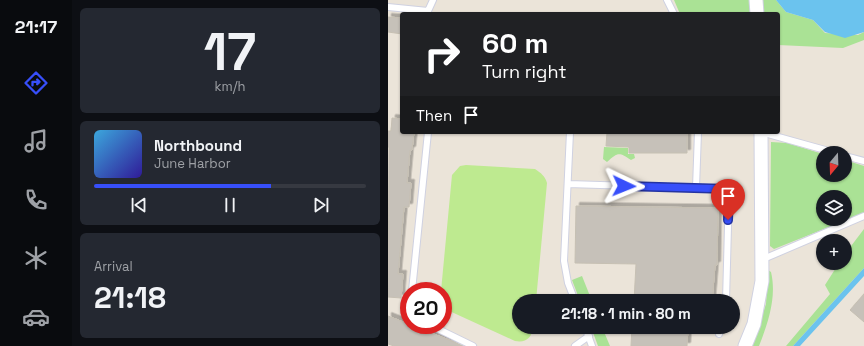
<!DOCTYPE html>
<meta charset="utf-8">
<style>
:root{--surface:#171b24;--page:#242831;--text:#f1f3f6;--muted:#9ea1a6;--line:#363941;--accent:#374ffa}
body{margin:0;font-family:"Space Grotesk",sans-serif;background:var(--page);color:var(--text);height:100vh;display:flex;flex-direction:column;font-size:15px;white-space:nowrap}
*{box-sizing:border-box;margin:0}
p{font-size:13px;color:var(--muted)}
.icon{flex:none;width:22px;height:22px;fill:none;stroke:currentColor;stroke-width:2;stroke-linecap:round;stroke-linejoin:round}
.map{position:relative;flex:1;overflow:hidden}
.sheet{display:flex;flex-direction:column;gap:8px;padding:8px;background:#0d0f14;width:316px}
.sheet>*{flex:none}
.banner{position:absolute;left:12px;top:12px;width:380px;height:122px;border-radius:4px;box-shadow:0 1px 3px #0004;background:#202124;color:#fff;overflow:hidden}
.needle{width:26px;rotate:199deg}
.controls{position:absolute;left:428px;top:146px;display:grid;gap:8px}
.controls a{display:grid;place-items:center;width:36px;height:36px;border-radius:50%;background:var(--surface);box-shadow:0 1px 3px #0004;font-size:20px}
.speed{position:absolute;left:12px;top:282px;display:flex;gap:8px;font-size:20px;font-weight:700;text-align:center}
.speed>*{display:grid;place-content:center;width:52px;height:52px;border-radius:50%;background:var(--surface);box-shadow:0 1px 3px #0004;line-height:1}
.speed .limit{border:6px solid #d22;background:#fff;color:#111}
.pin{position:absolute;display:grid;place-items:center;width:34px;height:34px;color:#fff;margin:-41px -17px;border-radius:50% 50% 50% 0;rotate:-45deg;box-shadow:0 0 4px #0007}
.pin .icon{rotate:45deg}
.me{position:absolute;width:44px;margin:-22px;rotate:92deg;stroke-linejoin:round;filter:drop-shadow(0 0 3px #0008)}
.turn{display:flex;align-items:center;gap:14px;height:84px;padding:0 16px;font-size:18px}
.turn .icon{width:52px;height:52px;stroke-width:2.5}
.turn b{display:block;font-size:28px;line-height:34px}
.then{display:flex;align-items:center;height:38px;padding:0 16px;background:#0003;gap:8px;font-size:15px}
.big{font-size:30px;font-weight:700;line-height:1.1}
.sheet .card{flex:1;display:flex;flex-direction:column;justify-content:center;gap:6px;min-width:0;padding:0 14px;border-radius:6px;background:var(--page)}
.sheet .dial{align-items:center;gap:0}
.dial b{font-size:52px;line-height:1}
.song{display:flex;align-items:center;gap:12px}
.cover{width:48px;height:48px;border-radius:6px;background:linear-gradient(135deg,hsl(200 70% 55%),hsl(250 70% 35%))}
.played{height:4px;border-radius:2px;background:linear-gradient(90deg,var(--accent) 65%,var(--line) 65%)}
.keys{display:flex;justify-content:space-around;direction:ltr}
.trip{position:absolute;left:124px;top:294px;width:228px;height:40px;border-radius:20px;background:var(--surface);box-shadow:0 1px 3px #0004;font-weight:700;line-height:40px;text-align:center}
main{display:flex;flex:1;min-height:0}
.tab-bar{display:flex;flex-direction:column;width:72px;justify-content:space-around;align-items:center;background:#090b0e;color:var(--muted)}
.tab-bar .icon{width:28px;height:28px}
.tab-bar .current{color:var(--accent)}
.tab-bar b{font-size:18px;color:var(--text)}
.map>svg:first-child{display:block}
.green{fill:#aae295;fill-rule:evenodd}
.pitch{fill:#beea90}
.water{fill:#6bc3ee}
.building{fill:#c6c1b9;stroke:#c6c0b3;filter:url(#shadow)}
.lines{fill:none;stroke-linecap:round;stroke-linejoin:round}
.service-casing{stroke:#cfd1e1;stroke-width:8}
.minor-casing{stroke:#cfd1e1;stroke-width:15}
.service{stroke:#fff;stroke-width:6}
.minor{stroke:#fff;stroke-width:13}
.route-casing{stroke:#2433a2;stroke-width:10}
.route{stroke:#374ffa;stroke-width:7}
</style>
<main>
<nav class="tab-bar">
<b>21:17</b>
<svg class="icon current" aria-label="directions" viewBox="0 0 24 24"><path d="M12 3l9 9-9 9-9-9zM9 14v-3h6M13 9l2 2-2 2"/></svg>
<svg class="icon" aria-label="music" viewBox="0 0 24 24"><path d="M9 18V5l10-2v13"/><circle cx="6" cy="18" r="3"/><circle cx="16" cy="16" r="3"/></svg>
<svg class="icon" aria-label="phone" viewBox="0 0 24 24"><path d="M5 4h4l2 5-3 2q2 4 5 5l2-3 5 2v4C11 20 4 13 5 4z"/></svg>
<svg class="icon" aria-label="climate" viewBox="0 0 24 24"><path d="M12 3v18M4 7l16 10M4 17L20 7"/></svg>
<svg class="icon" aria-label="car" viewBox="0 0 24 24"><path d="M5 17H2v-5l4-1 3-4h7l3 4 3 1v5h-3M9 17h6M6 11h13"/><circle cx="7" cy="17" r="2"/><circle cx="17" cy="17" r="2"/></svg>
</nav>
<section class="sheet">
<div class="card dial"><b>17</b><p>km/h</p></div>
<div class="card">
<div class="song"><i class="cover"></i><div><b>Northbound</b><p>June Harbor</p></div></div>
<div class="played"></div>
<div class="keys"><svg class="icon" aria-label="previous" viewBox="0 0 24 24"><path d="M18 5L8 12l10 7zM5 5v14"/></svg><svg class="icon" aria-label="pause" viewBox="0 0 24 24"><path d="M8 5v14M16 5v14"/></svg><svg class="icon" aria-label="next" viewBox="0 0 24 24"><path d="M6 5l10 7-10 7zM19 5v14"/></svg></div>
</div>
<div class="card"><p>Arrival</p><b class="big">21:18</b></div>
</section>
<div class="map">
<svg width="476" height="346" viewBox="0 0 476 346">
<defs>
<filter id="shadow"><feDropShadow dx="3.5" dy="-3.5" stdDeviation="0" flood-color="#0004"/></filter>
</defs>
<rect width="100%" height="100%" fill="#ebe4d9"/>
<!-- green -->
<path class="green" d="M286,0h76v14h-70z
M375,0h13l10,12 27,8 12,13 33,2 6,-3v8l-21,8 -65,-3v-31h-15z
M383,142l16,1 36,11v21h22v-15l19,6v47l-90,36 -4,-3zM435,197h22v22h-22z
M216,147l24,1v6h6l1,4 -4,2c-12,-8 -13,-8 -24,2l-4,-3z
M476,229v39l-71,78h-7l44,-52 -5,-9 14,-22h6v-9z
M380,270l3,2c6,25 -3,51 -12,74h-7l14,-42z
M194,276l10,25h-12l-8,-21z
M203,327h11l8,19h-12z"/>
<!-- pitch -->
<path class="pitch" d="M78,165l69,4c6,4 10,7 12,14l-11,118h-17v26h14c-1,11 -7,16 -18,14l-70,-32 -2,-3v-15h-2l11,-116 8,-9z"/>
<!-- water -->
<path class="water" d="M388,0h88v32l-19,6 -20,-6 -12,-12 -27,-8z
M476,268v8l-64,70h-7z"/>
<!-- building -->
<path class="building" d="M0,17l14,1v16l-14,-2z
M4,118l10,1v13h12l-2,18h-2l-3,33h4l-2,24h-5l-6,67h5l-2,24 -13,-1 1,-150h-1v-16h3z
M219,132h80v21h-58v-6l-23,-1z
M188,206l142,2 -1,57h-2l-3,36h-78l2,-37 -61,-1z
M476,294v28l-14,-12z
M0,316l66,26 9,4h-69l-6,-2z
M244,327h56l-1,19h-56z"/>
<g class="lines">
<defs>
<path id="service" d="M279,0l7,14
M0,7l40,4 5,-11
M182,132l-6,129 4,22 7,18
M373,132l75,21
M457,156l19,5
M180,184l161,5 -3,112
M308,188l2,-56
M373,260l103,-44
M24,291l16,-159
M42,325l43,21
M197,327l7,19
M331,334l1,-7
M187,346l14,-10"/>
<path id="minor" d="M368,0l1,14
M357,346l9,-22 8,-43 -1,-149"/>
</defs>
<!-- service casing -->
<use href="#service" class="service-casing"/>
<!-- minor casing -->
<use href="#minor" class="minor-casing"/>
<!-- service -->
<use href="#service" class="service"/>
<!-- minor -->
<use href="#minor" class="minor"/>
</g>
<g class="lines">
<defs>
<path id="route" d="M236,186l105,3 -1,31"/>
</defs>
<!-- route casing -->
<use href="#route" class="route-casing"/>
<!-- route -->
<use href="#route" class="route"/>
</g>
</svg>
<div class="controls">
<a><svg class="needle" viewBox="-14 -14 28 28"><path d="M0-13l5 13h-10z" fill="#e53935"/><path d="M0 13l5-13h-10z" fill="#9ea1a6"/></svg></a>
<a><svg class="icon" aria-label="layers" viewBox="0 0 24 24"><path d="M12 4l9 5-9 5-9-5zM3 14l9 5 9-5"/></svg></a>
<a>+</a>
</div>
<div class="speed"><div class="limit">20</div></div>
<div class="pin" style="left:340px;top:220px;background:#d93025"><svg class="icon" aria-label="arrive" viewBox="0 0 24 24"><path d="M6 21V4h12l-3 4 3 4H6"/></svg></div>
<svg class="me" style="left:236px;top:186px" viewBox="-20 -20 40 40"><path d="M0-17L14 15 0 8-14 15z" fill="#374ffa" stroke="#fff" stroke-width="4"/></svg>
<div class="trip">21:18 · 1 min · 80 m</div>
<div class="banner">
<div class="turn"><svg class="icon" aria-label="right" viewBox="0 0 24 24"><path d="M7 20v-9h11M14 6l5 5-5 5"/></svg><div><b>60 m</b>Turn right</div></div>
<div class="then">Then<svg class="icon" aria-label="arrive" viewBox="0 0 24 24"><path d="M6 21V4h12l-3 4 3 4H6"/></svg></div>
</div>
</div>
</main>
